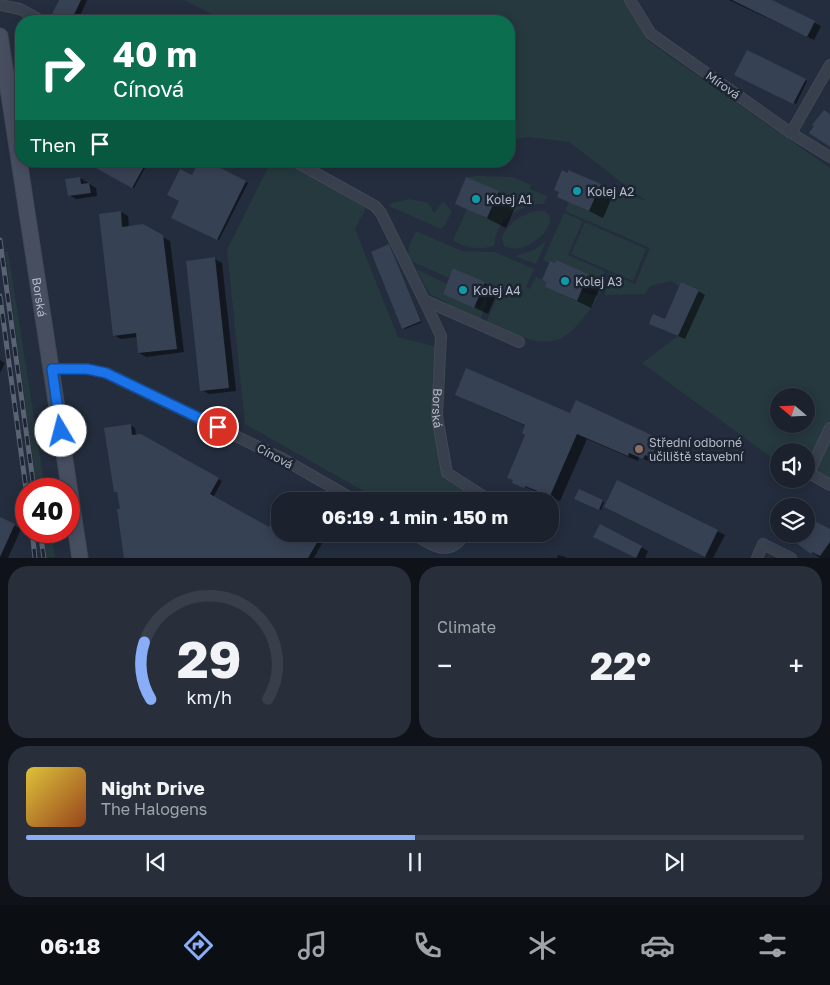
<!DOCTYPE html>
<meta charset="utf-8">
<style>
:root{--surface:#1b222e;--page:#282f3a;--text:#f1f3f6;--muted:#a0a4aa;--line:#393f4a;--accent:#8aadf7}
body{margin:0;font-family:"Golos Text",sans-serif;background:var(--page);color:var(--text);height:100vh;display:flex;flex-direction:column;font-size:19px;white-space:nowrap}
*{box-sizing:border-box;margin:0}
p{font-size:16px;color:var(--muted)}
.icon{flex:none;width:28px;height:28px;fill:none;stroke:currentColor;stroke-width:2;stroke-linecap:round;stroke-linejoin:round}
.map{position:relative;height:558px;overflow:hidden}
.details{display:flex;flex-direction:column;gap:8px;padding:8px;background:#0f1319;flex:1}
.details>*{flex:none}
.top-card{position:absolute;left:15px;top:15px;width:500px;height:152px;border-radius:20px;box-shadow:0 2px 12px #0003,0 0 0 1px var(--line);background:#0b6e4f;color:#fff;overflow:hidden}
.needle{width:32px;rotate:289deg}
.tools{position:absolute;left:770px;top:388px;display:grid;gap:10px}
.tools a{display:grid;place-items:center;width:45px;height:45px;border-radius:50%;background:var(--surface);box-shadow:0 2px 12px #0003,0 0 0 1px var(--line);font-size:25px}
.speed{position:absolute;left:15px;top:478px;display:flex;gap:10px;font-size:25px;font-weight:700;text-align:center}
.speed>*{display:grid;place-content:center;width:65px;height:65px;border-radius:50%;background:var(--surface);box-shadow:0 2px 12px #0003,0 0 0 1px var(--line);line-height:1}
.speed .limit{border:8px solid #d22;background:#fff;color:#111}
.pin{position:absolute;display:grid;place-items:center;width:42px;height:42px;color:#fff;margin:-21px;border:2px solid #fff;border-radius:50%;box-shadow:0 1px 5px #0007}
.me{position:absolute;width:55px;margin:-28px;rotate:352deg;stroke-linejoin:round;filter:drop-shadow(0 0 4px #0008)}
.turn{display:flex;align-items:center;gap:18px;height:105px;padding:0 15px;font-size:22px}
.turn .icon{width:65px;height:65px;stroke-width:2.5}
.turn b{display:block;font-size:35px;line-height:42px}
.then{display:flex;align-items:center;height:48px;padding:0 15px;background:#0003;gap:10px;font-size:19px}
.big{font-size:38px;font-weight:700;line-height:1.1}
.details .widget{flex:1;display:flex;flex-direction:column;justify-content:center;gap:8px;min-width:0;padding:0 18px;border-radius:20px;background:var(--page)}
.details .dial{align-items:center;gap:0}
.dial svg{height:130px;overflow:visible;fill:none;stroke:var(--line);stroke-width:7;stroke-linecap:round;text-anchor:middle}
.dial text{fill:var(--text);stroke:none}
.song{display:flex;align-items:center;gap:15px}
.cover{width:60px;height:60px;border-radius:8px;background:linear-gradient(135deg,hsl(50 70% 55%),hsl(20 70% 35%))}
.played{height:5px;border-radius:2px;background:linear-gradient(90deg,var(--accent) 50%,var(--line) 50%)}
.keys{display:flex;justify-content:space-around;direction:ltr}
.heat{display:flex;justify-content:space-between;align-items:center;font-size:28px;direction:ltr}
.details .tiles{flex:1;display:grid;gap:8px;grid-template-columns:1fr 1fr}
.widget:last-child{grid-column:span 2}
.trip{position:absolute;left:271px;top:492px;width:288px;height:50px;border-radius:20px;background:var(--surface);box-shadow:0 2px 12px #0003,0 0 0 1px var(--line);font-weight:700;line-height:50px;text-align:center}
.menu{display:flex;height:80px;justify-content:space-around;align-items:center;background:#0b0e12;color:var(--muted)}
.menu .icon{width:35px;height:35px}
.menu .on{color:var(--accent)}
.menu b{font-size:22px;color:var(--text)}
.map>svg:first-child{display:block}
.green{fill:#26393e;fill-rule:evenodd}
.shadow{fill:#0007}
.building{fill:#364153}
.lines{fill:none;stroke-linecap:round;stroke-linejoin:round}
.street-casing{stroke:#414856;stroke-width:12}
.secondary-casing{stroke:#414856;stroke-width:17}
.street{stroke:#383f4d;stroke-width:10}
.secondary{stroke:#464e60;stroke-width:15}
.rail-casing{stroke:#5a6374;stroke-width:5}
.rail{stroke:#1d2432;stroke-width:3;stroke-dasharray:9;stroke-linecap:butt}
.route-casing{stroke:#114b97;stroke-width:12}
.route{stroke:#1a73e8;stroke-width:9}
.culture-dot{fill:#0f9aa8;stroke:#1d2432;stroke-width:2}
.education-dot{fill:#8d6e63;stroke:#1d2432;stroke-width:2}
.labels{text-anchor:middle;dominant-baseline:central;stroke-width:5;stroke-linejoin:round;paint-order:stroke}
.street-label{font-size:12px;fill:#b3bac8;stroke:#1d2432}
.poi-label{font-size:12px;fill:#b3bac8;stroke:#1d2432;text-anchor:start}
</style>
<div class="map">
<svg width="830" height="558" viewBox="0 0 830 558">
<rect width="100%" height="100%" fill="#242d3d"/>
<!-- green -->
<path class="green" d="M184,0h453l11,41 182,127v312l-27,1 -3,-2h6v-28h-27v12l-137,-100 36,-27 20,-46 -17,-8 -2,4 -8,-5 -21,5 -5,8 -40,1 4,-22 26,11 15,-36 -85,-37 4,-9 27,-1 5,-17 45,17 -77,-59 -41,-5 -19,3v-119h-283zM779,396h27v28h-27z
M271,161h10l85,47 -11,21 43,108 39,10c-11,44 -2,89 7,132l31,17 1,5h-95l-136,-77 -18,-174z
M478,176l34,1 19,8 -1,4 17,7 -3,8c-21,-1 -50,16 -49,40 -8,8 -34,3 -42,-4l14,-31v-32z
M409,199l19,4 6,10 9,-11 9,9 -7,14 -4,4 -52,-23 2,-3z
M536,211h9l5,5c2,19 -29,40 -46,30l-2,-9c6,-14 20,-23 34,-26z
M564,213l19,8 -15,34 36,16 -4,22 -16,-8 4,-11 -32,-13 -7,2 -6,-3z
M585,222l61,27 -13,32 -62,-27z
M416,231l46,20 33,1 39,17 -8,18 4,2 6,-12 11,5 -2,5 31,14 5,-10 17,6c-38,59 -51,51 -110,26l-1,-2 13,-31 -46,-22 -5,10 -38,-17 -3,-4 1,-11z
M546,241l-10,23 -21,-8 19,-6z
M8,251l37,238h-8l-32,-237z
M416,269l31,15 -4,10 31,13 1,-2 5,2 8,-18 3,2 -10,27 -3,1 -48,-25z
M43,531h8l4,26h-8z"/>
<!-- shadow -->
<path class="shadow" d="M59,0h28l-9,21h-7l-17,-8z
M729,0h40l52,26 -7,14z
M747,52l60,29 -11,23 -60,-30z
M86,161h63l-15,27z
M204,161l44,22 -29,57 -47,-23 21,-41z
M80,178l16,10 1,8 -21,3 -7,-4z
M600,185l14,8 -11,25 -44,-22z
M498,192l19,11 -11,25 -49,-25z
M121,212l7,4 1,11 14,-1 27,15 14,111 -38,5 -7,-4 -1,-16 -17,2 -7,-4z
M389,246l33,76 -17,7 -2,-1z
M215,259l7,4 14,128 -27,3 -7,-4z
M557,262l45,21 -11,25 -45,-22z
M484,283l14,8 -10,23 -44,-21z
M698,291l7,4 -20,44 -35,-15 15,-3z
M0,360l5,3 -5,10z
M456,395l115,19 88,26 10,6 -8,17 -7,-3 -1,3 -14,-6 -1,4 -51,-22 -27,62 -47,-19 13,-47v-9z
M130,425l5,3 1,8 5,-1 81,46 -9,17 57,31 10,-19v24h47l-13,24h-189l-6,-64 -4,-3z
M618,482l107,53 -12,23h-6l-95,-47z
M579,491l25,11 -3,8 -25,-11z
M0,518l21,11 -13,29h-8z
M830,531v27h-10l-23,-16 5,-8z
M641,547l7,4 -3,7h-10z
M558,555l8,2v1h-9z"/>
<!-- building -->
<path class="building" d="M59,0h22l-10,21 -19,-7z
M732,0h40l43,21 -8,16z
M747,50l59,29 -13,25 -59,-29z
M824,110l6,4v33l-21,-14 5,-7 -2,-1z
M83,161h64l-15,27z
M199,161h8l39,20 -29,59 -46,-22 8,-17 -12,-6 13,-26 12,6z
M562,170l6,3v-3l33,14 -12,27 -32,-14 2,-5 -5,-2z
M80,177l1,7 8,-1 2,10 -23,3 -3,-17z
M466,177l33,14 -12,27 -32,-14z
M121,211l1,16 21,-3 20,11 14,114 -39,4 -2,-20 -23,3 -14,-122z
M389,244l32,77 -19,8 -31,-77z
M215,257l14,131 -29,3 -14,-130z
M556,260l32,14 -11,27 -32,-14 2,-5 -5,-2 8,-19 5,2z
M453,268l32,14 -11,26 -31,-14z
M681,282l18,8 -21,46 -29,-12 4,-10 12,5z
M466,368l104,45 6,-13 84,39 -9,19 -6,-3 -2,4 -14,-6 -1,3 -51,-22 -27,62 -25,-10 -1,2 -12,-5 1,-3 -6,-2 18,-43 -3,-2 3,-8 -70,-30z
M131,424l1,11 9,-1 78,44 -9,16 59,33 11,-20v27h42l-14,24h-184l-7,-49h3l-3,-17h-3l-10,-64z
M617,480l101,50 -13,27 -101,-50z
M579,489l24,11 -4,10 -25,-11z
M0,517l15,7 -15,33z
M809,518l21,11v13l-10,14 -8,-4 -1,2 -16,-12 5,-8h6v-11z
M600,524l42,22 -6,12 -43,-21z"/>
<g class="lines">
<defs>
<g id="street">
<path d="M630,0l21,34 140,99 39,24"/>
<path d="M0,5l20,4 22,12"/>
<path d="M791,133l39,-68"/>
<path d="M294,161l81,45 6,7 43,87 95,42"/>
<path id="s1" d="M424,300l17,36 -4,80 10,57 39,25 -2,3"/>
<path d="M52,369h35l19,4 177,86 73,42"/>
<path d="M830,428l-21,45 21,12"/>
<path d="M413,534c21,12 36,24 52,0"/>
<path d="M757,558l6,-14 28,14"/>
</g>
<g id="secondary">
<path id="s2" d="M0,36l80,522"/>
</g>
</defs>
<!-- street casing -->
<use href="#street" class="street-casing"/>
<!-- secondary casing -->
<use href="#secondary" class="secondary-casing"/>
<!-- street -->
<use href="#street" class="street"/>
<!-- secondary -->
<use href="#secondary" class="secondary"/>
<defs>
<path id="rail" d="M0,240l34,249
M0,296l26,193
M32,531l3,27
M40,531l4,27"/>
</defs>
<!-- rail casing -->
<use href="#rail" class="rail-casing"/>
<!-- rail -->
<use href="#rail" class="rail"/>
</g>
<g class="lines">
<defs>
<path id="route" d="M61,431l-9,-62h35l19,4 112,54"/>
</defs>
<!-- route casing -->
<use href="#route" class="route-casing"/>
<!-- route -->
<use href="#route" class="route"/>
</g>
<!-- markers -->
<g class="culture-dot">
<circle cx="577" cy="191" r="5"/>
<circle cx="476" cy="199" r="5"/>
<circle cx="565" cy="281" r="5"/>
<circle cx="463" cy="290" r="5"/>
</g>
<circle class="education-dot" cx="639" cy="449" r="5"/>
<g class="labels">
<!-- street labels -->
<g class="street-label">
<text transform="translate(723 85) rotate(35)">Mírová</text>
<text stroke="none"><textPath href="#s2" startOffset="264">Borská</textPath></text>
<text stroke="none"><textPath href="#s1" startOffset="112">Borská</textPath></text>
<text transform="translate(275 456) rotate(28)">Cínová</text>
</g>
<!-- poi labels -->
<g class="poi-label">
<text x="587" y="191">Kolej A2</text>
<text x="486" y="199">Kolej A1</text>
<text x="575" y="281">Kolej A3</text>
<text x="473" y="290">Kolej A4</text>
<text x="649" y="442">Střední odborné<tspan x="649" dy="14">učiliště stavební</tspan></text>
</g>
</g>
</svg>
<div class="tools">
<a><svg class="needle" viewBox="-14 -14 28 28"><path d="M0-13l5 13h-10z" fill="#e53935"/><path d="M0 13l5-13h-10z" fill="#a0a4aa"/></svg></a>
<a><svg class="icon" aria-label="sound" viewBox="0 0 24 24"><path d="M4 9h4l5-4v14l-5-4H4zM17 9q2 3 0 6"/></svg></a>
<a><svg class="icon" aria-label="layers" viewBox="0 0 24 24"><path d="M12 4l9 5-9 5-9-5zM3 14l9 5 9-5"/></svg></a>
</div>
<div class="speed"><div class="limit">40</div></div>
<div class="pin" style="left:218px;top:427px;background:#d93025"><svg class="icon" aria-label="arrive" viewBox="0 0 24 24"><path d="M6 21V4h12l-3 4 3 4H6"/></svg></div>
<svg class="me" style="left:61px;top:431px" viewBox="-20 -20 40 40"><circle r="19" fill="#fff"/><path d="M0-13L10 11 0 6-10 11z" fill="#1a73e8"/></svg>
<div class="trip">06:19 · 1 min · 150 m</div>
<div class="top-card">
<div class="turn"><svg class="icon" aria-label="right" viewBox="0 0 24 24"><path d="M7 20v-9h11M14 6l5 5-5 5"/></svg><div><b>40 m</b>Cínová</div></div>
<div class="then">Then<svg class="icon" aria-label="arrive" viewBox="0 0 24 24"><path d="M6 21V4h12l-3 4 3 4H6"/></svg></div>
</div>
</div>
<section class="details">
<div class="tiles">
<div class="widget dial"><svg viewBox="0 0 100 80">
<path d="M14 69A42 42 0 1 1 86 69"/>
<path d="M14 69A42 42 0 0 1 10 34" stroke="#8aadf7"/>
<text x="50" y="56" font-size="32" font-weight="700">29</text>
<text x="50" y="72" font-size="11">km/h</text>
</svg></div>
<div class="widget"><p>Climate</p>
<div class="heat"><a>−</a><b class="big">22°</b><a>+</a></div>
</div>
<div class="widget">
<div class="song"><i class="cover"></i><div><b>Night Drive</b><p>The Halogens</p></div></div>
<div class="played"></div>
<div class="keys"><svg class="icon" aria-label="previous" viewBox="0 0 24 24"><path d="M18 5L8 12l10 7zM5 5v14"/></svg><svg class="icon" aria-label="pause" viewBox="0 0 24 24"><path d="M8 5v14M16 5v14"/></svg><svg class="icon" aria-label="next" viewBox="0 0 24 24"><path d="M6 5l10 7-10 7zM19 5v14"/></svg></div>
</div>
</div>
</section>
<nav class="menu">
<b>06:18</b>
<svg class="icon on" aria-label="directions" viewBox="0 0 24 24"><path d="M12 3l9 9-9 9-9-9zM9 14v-3h6M13 9l2 2-2 2"/></svg>
<svg class="icon" aria-label="music" viewBox="0 0 24 24"><path d="M9 18V5l10-2v13"/><circle cx="6" cy="18" r="3"/><circle cx="16" cy="16" r="3"/></svg>
<svg class="icon" aria-label="phone" viewBox="0 0 24 24"><path d="M5 4h4l2 5-3 2q2 4 5 5l2-3 5 2v4C11 20 4 13 5 4z"/></svg>
<svg class="icon" aria-label="climate" viewBox="0 0 24 24"><path d="M12 3v18M4 7l16 10M4 17L20 7"/></svg>
<svg class="icon" aria-label="car" viewBox="0 0 24 24"><path d="M5 17H2v-5l4-1 3-4h7l3 4 3 1v5h-3M9 17h6M6 11h13"/><circle cx="7" cy="17" r="2"/><circle cx="17" cy="17" r="2"/></svg>
<svg class="icon" aria-label="filters" viewBox="0 0 24 24"><path d="M4 7h16M4 17h16"/><circle cx="9" cy="7" r="2"/><circle cx="15" cy="17" r="2"/></svg>
</nav>
